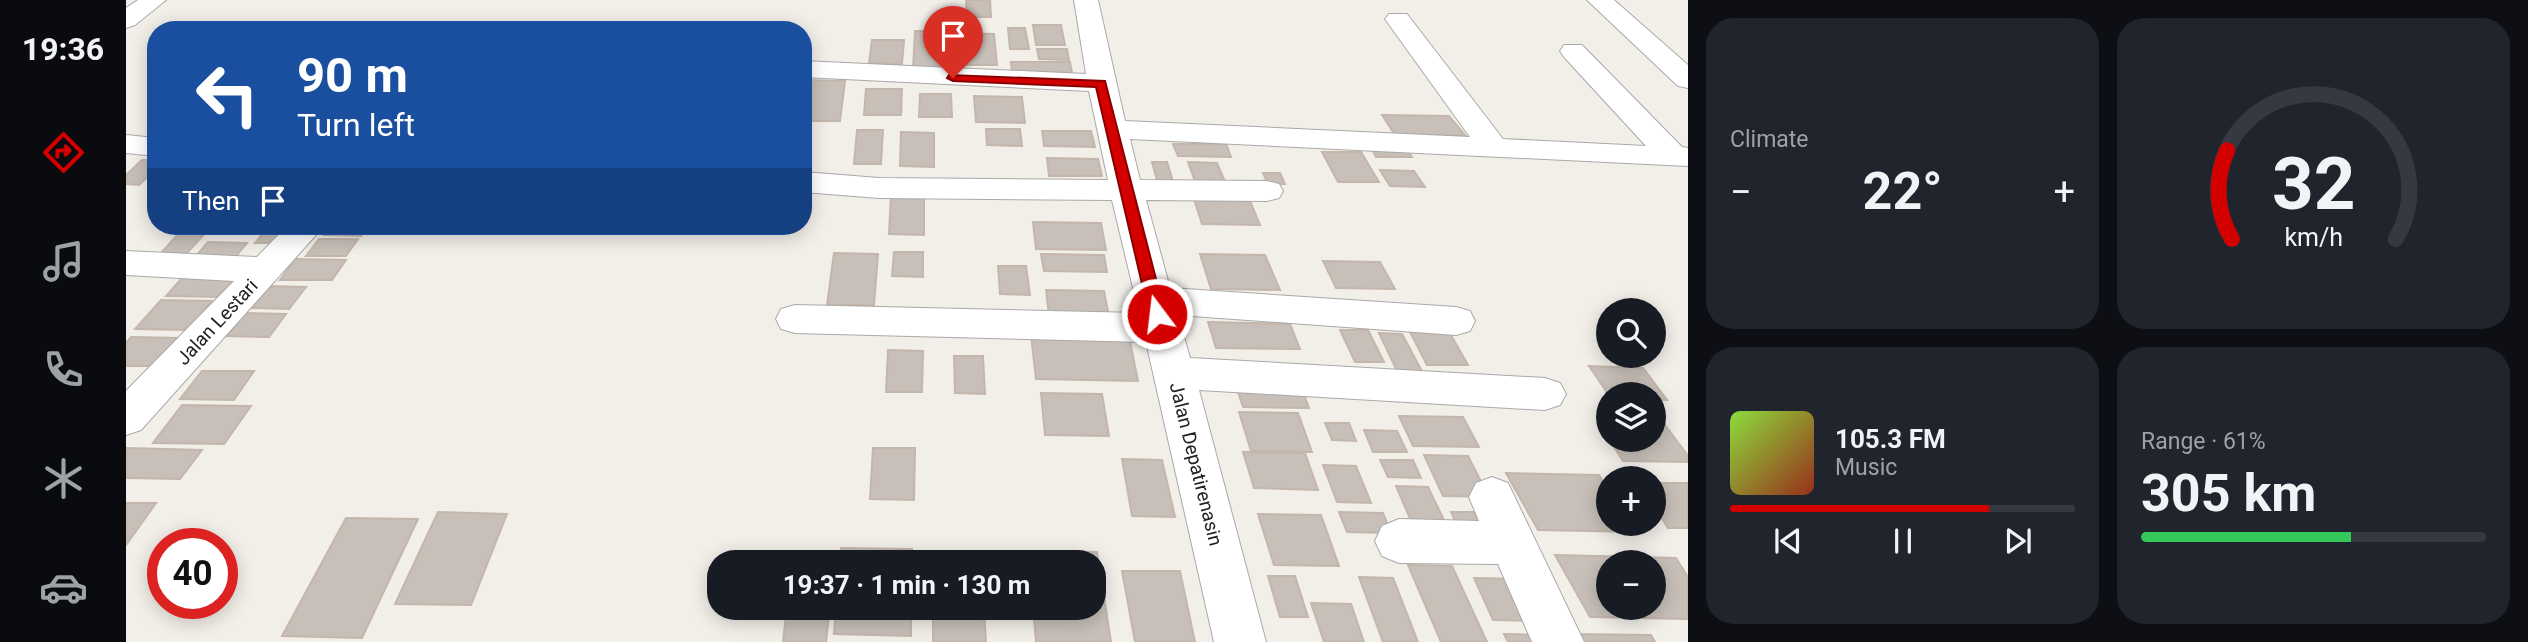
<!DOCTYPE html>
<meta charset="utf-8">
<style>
:root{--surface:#171b24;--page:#20242c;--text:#f1f3f6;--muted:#9ea1a6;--line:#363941;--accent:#d40000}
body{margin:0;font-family:Roboto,sans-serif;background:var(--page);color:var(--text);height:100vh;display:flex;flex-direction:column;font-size:26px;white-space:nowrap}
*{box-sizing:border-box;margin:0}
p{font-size:23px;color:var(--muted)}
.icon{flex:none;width:38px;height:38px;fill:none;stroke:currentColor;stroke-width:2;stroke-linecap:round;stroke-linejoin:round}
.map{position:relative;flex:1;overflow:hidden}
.drawer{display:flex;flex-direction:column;gap:18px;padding:18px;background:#0d0f14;width:840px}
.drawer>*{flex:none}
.banner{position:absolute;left:21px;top:21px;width:665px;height:214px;border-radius:28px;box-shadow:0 4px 18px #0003;background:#1a4fa0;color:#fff;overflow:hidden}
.buttons{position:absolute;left:1470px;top:298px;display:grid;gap:14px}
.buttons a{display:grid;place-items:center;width:70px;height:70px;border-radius:50%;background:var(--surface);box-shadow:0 4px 18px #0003;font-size:35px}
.speed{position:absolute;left:21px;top:528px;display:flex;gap:14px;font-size:35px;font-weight:700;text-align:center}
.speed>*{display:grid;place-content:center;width:91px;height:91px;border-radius:50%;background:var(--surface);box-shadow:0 4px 18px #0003;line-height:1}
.speed .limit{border:10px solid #d22;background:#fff;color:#111}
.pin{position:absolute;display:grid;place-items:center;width:60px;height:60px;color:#fff;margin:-72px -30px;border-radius:50% 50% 50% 0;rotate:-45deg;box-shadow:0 0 7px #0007}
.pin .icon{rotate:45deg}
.me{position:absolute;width:77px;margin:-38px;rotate:345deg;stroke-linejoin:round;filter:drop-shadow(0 0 5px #0008)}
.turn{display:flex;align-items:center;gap:24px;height:147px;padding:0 35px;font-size:32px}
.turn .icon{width:91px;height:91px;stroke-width:2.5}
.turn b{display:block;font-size:49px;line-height:60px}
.then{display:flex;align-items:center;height:66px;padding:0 35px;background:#0003;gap:14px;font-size:26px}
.big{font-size:52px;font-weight:700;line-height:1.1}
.drawer .widget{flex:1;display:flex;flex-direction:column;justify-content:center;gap:10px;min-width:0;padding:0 24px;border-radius:28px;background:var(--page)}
.drawer .dial{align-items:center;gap:0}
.dial svg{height:182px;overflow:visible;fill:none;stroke:var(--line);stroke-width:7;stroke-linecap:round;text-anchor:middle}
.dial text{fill:var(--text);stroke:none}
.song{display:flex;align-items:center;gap:21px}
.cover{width:84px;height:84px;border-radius:10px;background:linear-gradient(135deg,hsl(90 70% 55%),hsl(10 70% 35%))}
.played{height:7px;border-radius:4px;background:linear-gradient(90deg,var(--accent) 75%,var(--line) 75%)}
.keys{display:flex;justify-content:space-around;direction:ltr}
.heat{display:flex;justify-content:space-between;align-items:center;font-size:38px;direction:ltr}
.charge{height:10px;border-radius:5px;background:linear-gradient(90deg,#34c759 61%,var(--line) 0)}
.drawer .tiles{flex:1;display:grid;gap:18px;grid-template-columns:repeat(2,1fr)}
.trip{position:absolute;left:581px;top:550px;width:399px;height:70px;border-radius:28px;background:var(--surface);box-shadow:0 4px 18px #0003;font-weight:700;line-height:70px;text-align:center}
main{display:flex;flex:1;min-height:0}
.dock{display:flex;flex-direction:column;width:126px;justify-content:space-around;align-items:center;background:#090b0e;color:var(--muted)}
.dock .icon{width:49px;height:49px}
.dock .selected{color:var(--accent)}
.dock b{font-size:32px;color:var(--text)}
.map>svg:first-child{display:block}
.building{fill:#c7bfb8;stroke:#c4b6ab;stroke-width:2;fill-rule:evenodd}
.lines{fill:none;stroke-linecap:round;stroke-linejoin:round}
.minor-casing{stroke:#a9a9a9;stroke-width:2}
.minor{fill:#fff;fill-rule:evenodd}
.route{fill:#d40000;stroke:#8a0000;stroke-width:2}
.labels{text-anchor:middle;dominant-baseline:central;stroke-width:6;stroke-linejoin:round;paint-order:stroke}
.street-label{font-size:19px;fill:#222;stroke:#fff}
</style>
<main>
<nav class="dock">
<b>19:36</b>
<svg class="icon selected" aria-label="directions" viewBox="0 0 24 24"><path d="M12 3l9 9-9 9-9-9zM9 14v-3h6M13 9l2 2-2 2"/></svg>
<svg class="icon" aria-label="music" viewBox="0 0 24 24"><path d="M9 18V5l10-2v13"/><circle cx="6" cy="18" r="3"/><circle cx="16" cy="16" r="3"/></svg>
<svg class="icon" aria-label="phone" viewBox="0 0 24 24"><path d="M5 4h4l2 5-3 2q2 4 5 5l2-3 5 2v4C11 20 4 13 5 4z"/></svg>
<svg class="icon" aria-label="climate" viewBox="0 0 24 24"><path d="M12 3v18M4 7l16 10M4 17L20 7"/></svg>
<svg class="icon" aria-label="car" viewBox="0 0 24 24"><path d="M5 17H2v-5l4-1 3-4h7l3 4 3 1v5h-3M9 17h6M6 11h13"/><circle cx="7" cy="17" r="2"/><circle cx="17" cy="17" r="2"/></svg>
</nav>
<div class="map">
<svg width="1562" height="642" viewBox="0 0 1562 642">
<rect width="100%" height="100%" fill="#f2efe9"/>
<!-- building -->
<path class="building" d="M840,0h24l1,17h-24z
M599,22l39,1 -2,7h-39z
M907,25h28l4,20h-29z
M882,28h17l4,21h-19z
M789,31h30l1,39h-33z
M831,33l37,1 3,31h-39z
M746,40h32l-2,24 -33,-1z
M911,49h30l2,11 -30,-1z
M885,62h59l2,11 -60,-1z
M677,80l42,1 -5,40h-37z
M740,89h36l-1,26h-37z
M794,94h31l1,23h-33z
M848,96l48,1 3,26 -49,-1z
M1256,115l67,1 16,19h-70z
M860,129h34l2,17 -35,-1z
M731,130h26l-2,34h-27z
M916,131h49l4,16 -51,-1z
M775,132l33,1v34l-34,-1z
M1047,144h53l5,13 -53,-1z
M1245,147l35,1 6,9h-36z
M1196,152h39l18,30h-41z
M921,158l51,1 4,17h-53z
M16,160h14v9l-17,16 -13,-1v-9z
M1026,162h15l6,19 -16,-1z
M1062,162l29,1 9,21h-30z
M1254,170l34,1 11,16 -35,-1z
M1137,173h17l5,11h-17z
M765,194h33v41l-35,-1z
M1067,196h55l12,29 -58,-1z
M907,222l68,1 5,27 -70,-1z
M143,226h30l-14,17h-30z
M205,226h37l-7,10 -37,-1z
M56,230h26l-22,24h-26z
M193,239h39l-12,17h-40z
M82,242l39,1 -20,24 -40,-1z
M768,252h29v25l-31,-1z
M708,253l44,1 -4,51h-47z
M915,254l63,1 3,17 -63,-1z
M1074,254l65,1 15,35 -69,-1z
M169,259l51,1 -14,20h-52z
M1197,261l57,1 15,27 -59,-1z
M872,266h28l4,29 -30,-1z
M56,278l55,1 -15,18 -56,-1z
M142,286l38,1 -17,22 -38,-1z
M920,290l58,1 5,26 -60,-1z
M35,300l51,1 -24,29 -53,-1z
M116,313l44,1 -17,23 -45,-1z
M1082,322l82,2 10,25 -84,-1z
M1282,328h39l21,37h-41z
M1214,330h28l16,32h-29z
M1253,333l23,1 21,39h-25z
M905,335l98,1 9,45 -102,-2z
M5,337l48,1 -23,28h-30v-23z
M762,350l35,1 -1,41h-36z
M828,356h29l2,38 -30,-1z
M1463,366l54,2 24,32h-13v-6h-46z
M76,371h52l-20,29 -54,-1z
M1110,386l65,1 8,21 -66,-1z
M915,393l61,1 7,42 -64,-1z
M56,405l69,1 -27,38 -71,-1z
M1113,412l59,1 14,39 -61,-1z
M1273,416l64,1 16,30 -66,-1z
M1199,423h24l7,18 -24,-1z
M1528,425h11l23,31v6l-65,-1 -14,-22h45z
M1238,430l33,1 10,21h-34z
M0,448l76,2 -22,29 -54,-1z
M747,448h42l-1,52 -44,-1z
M1117,452l62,1 13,37 -64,-2z
M1298,455l44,1 21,41 -46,-1z
M996,459l40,1 13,57 -43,-1z
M1254,460h33l8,18 -33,-1z
M1197,465l33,1 15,37 -34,-1z
M1380,473l93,2 9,14v34h22l6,9 -98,-2z
M1528,483h34v45h-20l-14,-22z
M1270,486l32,1 17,35 -34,-1z
M0,503h30l-30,42z
M312,512l69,2 -36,91 -76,-1z
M1213,512l44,1 8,20 -44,-1z
M1325,512h36l13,25 -38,-1z
M1132,514l63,1 18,51 -65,-1z
M220,518l72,1 -56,119 -80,-2z
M715,548l71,1v13h-72z
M902,551l69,1 14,90h-75l-3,-35h61v-45h-65z
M1429,555l121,3 12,19v42l-98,-2zM1482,562h46v45h-46z
M808,556l48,1v5h-48z
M1282,565l44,1 35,76h-46z
M996,571h58l15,71h-60z
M1142,576h27l13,41h-28z
M1233,577l34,1 25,64h-35z
M1348,578l47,1 22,42 -50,-1z
M1185,603l40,1 13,38h-40z
M661,607h43l-4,35h-43z
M710,607h75v29l-77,-2z
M807,607h51l2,35h-53z
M1378,634l42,1 4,7h-42z
M1443,634l82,1 4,7h-81z"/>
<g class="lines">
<defs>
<path id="minor" d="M12,0h28l-31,25 -9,3v-20z
M948,0h24l27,121 345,16 -85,-118 4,-5h18l96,125 143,7 -82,-89 -4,-6 4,-6h18l100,102 6,1v18l-558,-27 10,41 127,1 12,3 4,7 -4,7 -12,3 -121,-1 24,88 286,19 14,4 5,10 -5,10 -14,4 -278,-20 12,43 355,20 15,5 6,11 -6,11 -15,5 -346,-20 67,252h-52l-68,-300 -351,-9 -14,-4 -5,-10 5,-10 14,-4 344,8 -27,-113 -233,-2 -76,-6v-20l76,6 229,2 -19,-89 -286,-14v-16l283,13z
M1461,0h27l74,65v23l-10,-2z
M0,135l30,3v18l-30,-3z
M161,226h37l-183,204 -15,5v-44l108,-110 -108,-6v-24l131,6z
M1366,477l16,6 76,159h-52l-34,-78 -99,-1 -17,-7 -7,-15 7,-15 17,-7 80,2 -10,-24 7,-14z"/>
</defs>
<!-- minor casing -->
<use href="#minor" class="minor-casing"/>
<!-- minor -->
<use href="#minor" class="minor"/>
</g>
<!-- route -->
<path class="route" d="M823,75l156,6 60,233 -2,4 -6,2 -8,-6 -53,-227 -143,-6 -6,-3z"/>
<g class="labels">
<!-- street labels -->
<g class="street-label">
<text transform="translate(91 322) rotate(-47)">Jalan Lestari</text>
<text transform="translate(1070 464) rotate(76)">Jalan Depatirenasin</text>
</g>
</g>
</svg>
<div class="buttons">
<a><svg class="icon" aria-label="search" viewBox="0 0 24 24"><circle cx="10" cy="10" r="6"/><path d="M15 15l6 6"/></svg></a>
<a><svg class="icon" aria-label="layers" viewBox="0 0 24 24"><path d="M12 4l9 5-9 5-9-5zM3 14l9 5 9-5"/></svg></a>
<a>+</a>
<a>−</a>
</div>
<div class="speed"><div class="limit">40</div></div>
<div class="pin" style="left:827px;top:78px;background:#d93025"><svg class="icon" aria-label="arrive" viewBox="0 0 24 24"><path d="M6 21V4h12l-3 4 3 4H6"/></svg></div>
<svg class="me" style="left:1031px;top:314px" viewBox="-20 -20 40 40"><circle r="17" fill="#d40000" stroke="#fff" stroke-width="3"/><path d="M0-11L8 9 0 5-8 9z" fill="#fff"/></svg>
<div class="trip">19:37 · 1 min · 130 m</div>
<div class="banner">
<div class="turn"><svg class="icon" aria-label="left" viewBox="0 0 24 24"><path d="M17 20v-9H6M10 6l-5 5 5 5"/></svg><div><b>90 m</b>Turn left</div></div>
<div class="then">Then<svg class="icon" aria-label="arrive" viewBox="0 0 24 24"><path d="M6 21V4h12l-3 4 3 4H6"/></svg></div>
</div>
</div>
<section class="drawer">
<div class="tiles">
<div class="widget"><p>Climate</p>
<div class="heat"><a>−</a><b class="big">22°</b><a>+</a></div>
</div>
<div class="widget dial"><svg viewBox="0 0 100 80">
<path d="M14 69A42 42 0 1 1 86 69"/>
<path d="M14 69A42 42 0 0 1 12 30" stroke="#d40000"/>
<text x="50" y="56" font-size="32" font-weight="700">32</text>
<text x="50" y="72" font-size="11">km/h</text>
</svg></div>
<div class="widget">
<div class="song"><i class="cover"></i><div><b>105.3 FM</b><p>Music</p></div></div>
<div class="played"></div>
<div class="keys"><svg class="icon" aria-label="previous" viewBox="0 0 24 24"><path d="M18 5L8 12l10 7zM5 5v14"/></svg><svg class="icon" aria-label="pause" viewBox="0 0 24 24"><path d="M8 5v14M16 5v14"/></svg><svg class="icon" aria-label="next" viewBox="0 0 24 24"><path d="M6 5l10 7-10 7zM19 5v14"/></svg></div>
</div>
<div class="widget"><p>Range · 61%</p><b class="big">305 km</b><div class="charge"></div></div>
</div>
</section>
</main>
